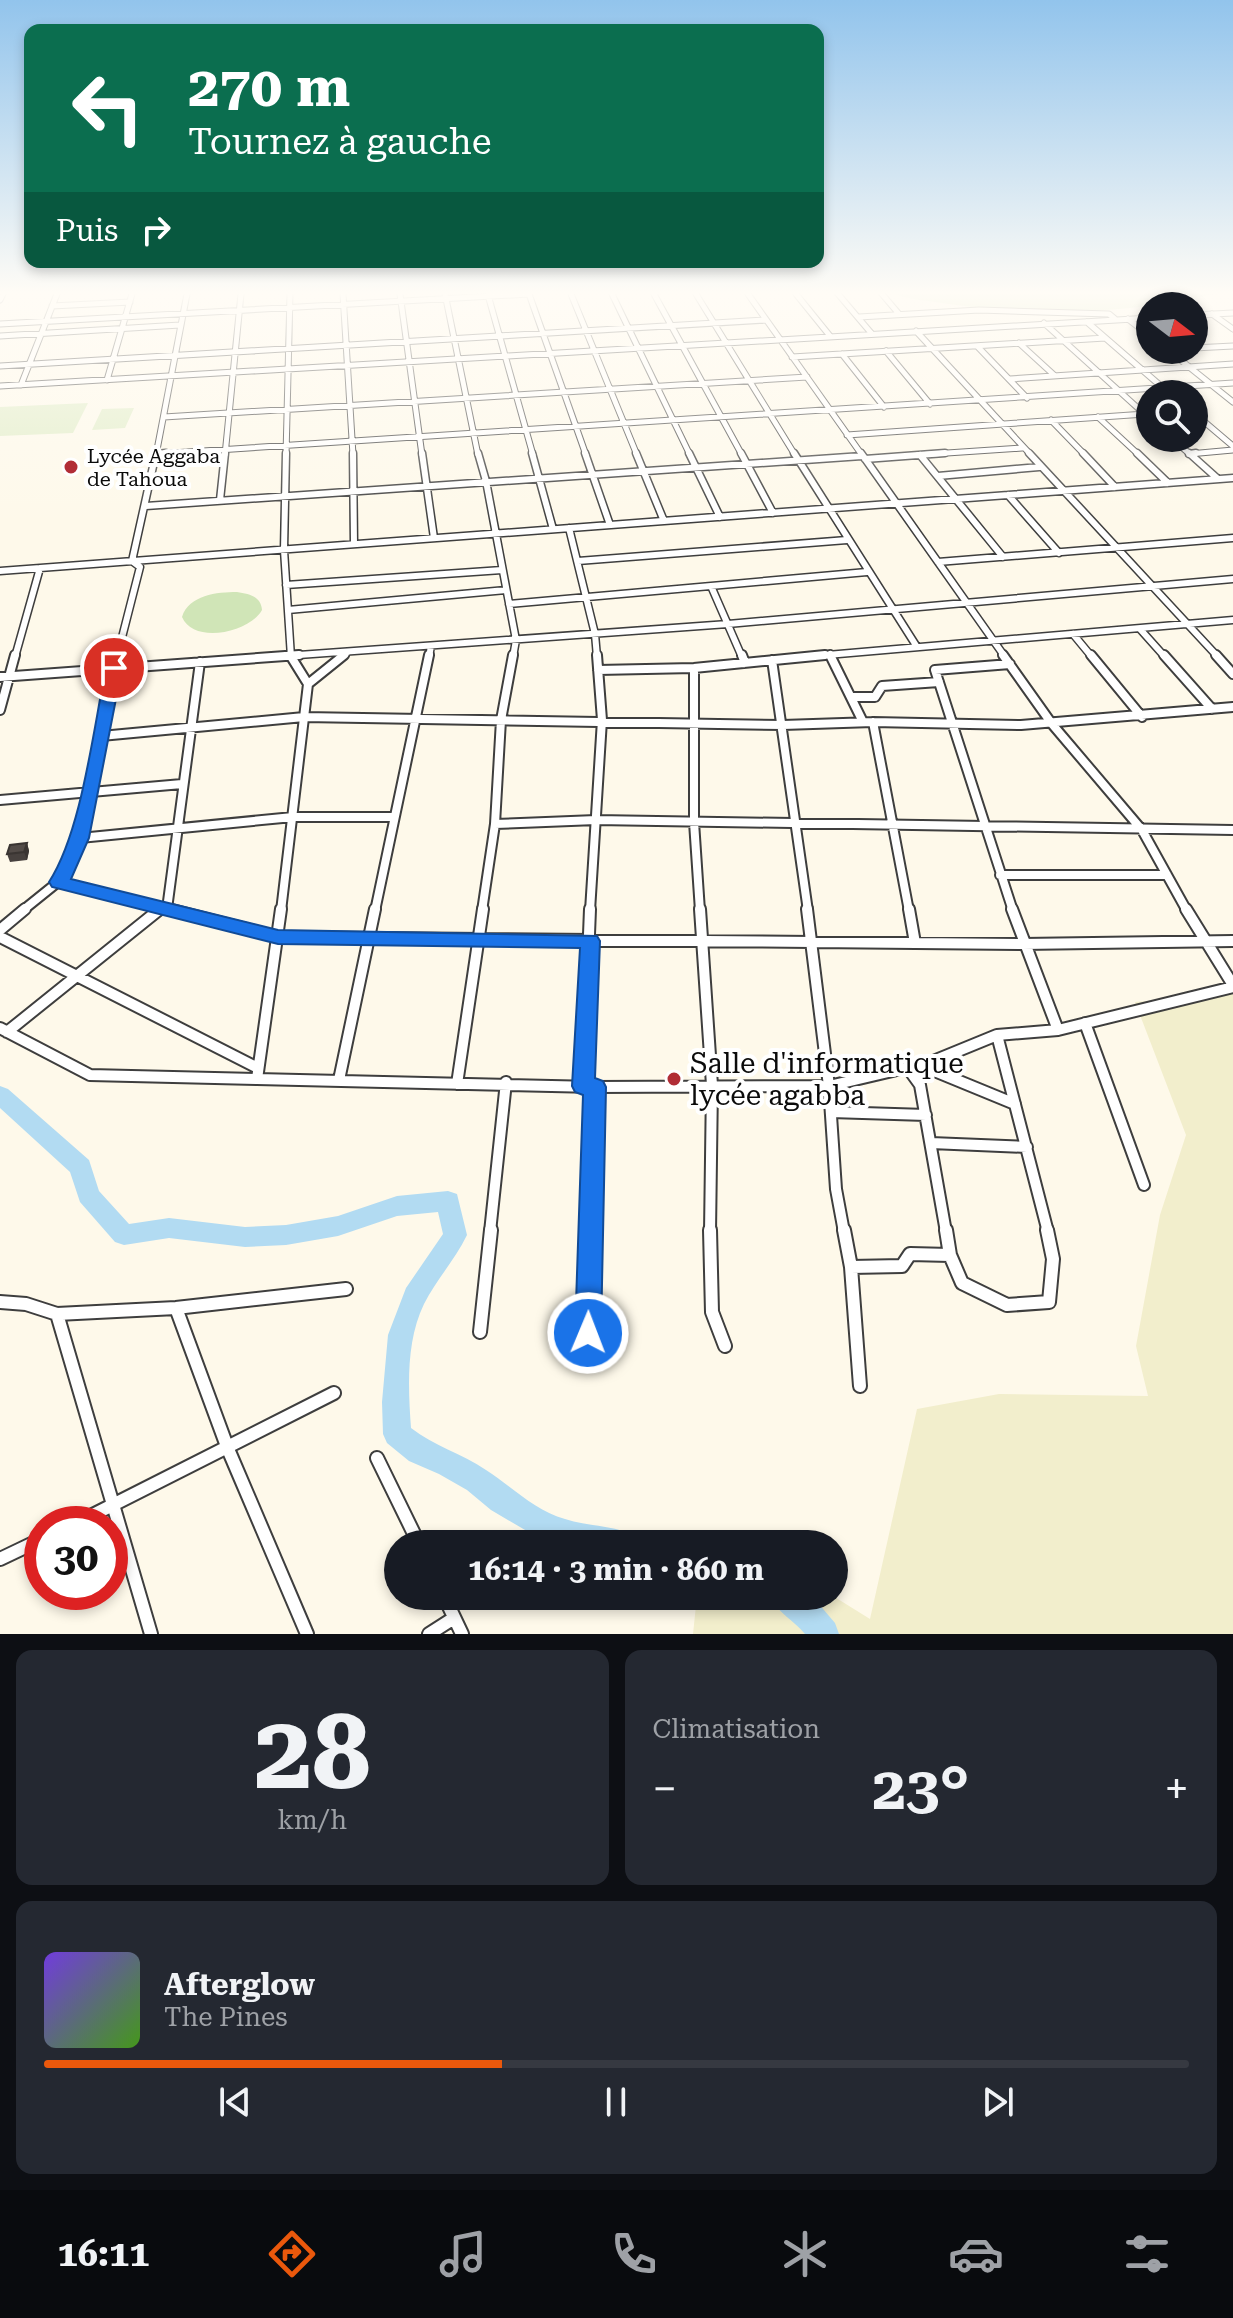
<!DOCTYPE html>
<html lang="fr">
<meta charset="utf-8">
<style>
:root{--surface:#171b24;--page:#242831;--text:#f1f3f6;--muted:#9ea1a6;--line:#363941;--accent:#ea580c}
body{margin:0;font-family:"Roboto Serif",serif;background:var(--page);color:var(--text);height:100vh;display:flex;flex-direction:column;font-size:30px;white-space:nowrap}
*{box-sizing:border-box;margin:0}
p{font-size:26px;color:var(--muted)}
.icon{flex:none;width:44px;height:44px;fill:none;stroke:currentColor;stroke-width:2;stroke-linecap:round;stroke-linejoin:round}
.map{position:relative;height:1634px;overflow:hidden}
.drawer{display:flex;flex-direction:column;gap:16px;padding:16px;background:#0d0f14;flex:1}
.drawer>*{flex:none}
.banner{position:absolute;left:24px;top:24px;width:800px;height:244px;border-radius:16px;box-shadow:0 4px 12px #0003;background:#0b6e4f;color:#fff;overflow:hidden}
.needle{width:52px;rotate:106deg}
.buttons{position:absolute;left:1136px;top:292px;display:grid;gap:16px}
.buttons a{display:grid;place-items:center;width:72px;height:72px;border-radius:50%;background:var(--surface);box-shadow:0 4px 12px #0003;font-size:40px}
.speed{position:absolute;left:24px;top:1506px;display:flex;gap:16px;font-size:40px;font-weight:700;text-align:center}
.speed>*{display:grid;place-content:center;width:104px;height:104px;border-radius:50%;background:var(--surface);box-shadow:0 4px 12px #0003;line-height:1}
.speed .limit{border:12px solid #d22;background:#fff;color:#111}
.pin{position:absolute;display:grid;place-items:center;width:68px;height:68px;color:#fff;margin:-34px;border:4px solid #fff;border-radius:50%;box-shadow:0 2px 8px #0007}
.me{position:absolute;width:88px;margin:-44px;rotate:1deg;stroke-linejoin:round;filter:drop-shadow(0 0 6px #0008)}
.turn{display:flex;align-items:center;gap:28px;height:168px;padding:0 32px;font-size:36px}
.turn .icon{width:104px;height:104px;stroke-width:2.5}
.turn b{display:block;font-size:56px;line-height:68px}
.then{display:flex;align-items:center;height:76px;padding:0 32px;background:#0003;gap:16px;font-size:30px}
.big{font-size:60px;font-weight:700;line-height:1.1}
.drawer .tile{flex:1;display:flex;flex-direction:column;justify-content:center;gap:12px;min-width:0;padding:0 28px;border-radius:16px;background:var(--page)}
.drawer .dial{align-items:center;gap:0}
.dial b{font-size:104px;line-height:1}
.song{display:flex;align-items:center;gap:24px}
.cover{width:96px;height:96px;border-radius:12px;background:linear-gradient(135deg,hsl(260 70% 55%),hsl(100 70% 35%))}
.played{height:8px;border-radius:4px;background:linear-gradient(90deg,var(--accent) 40%,var(--line) 40%)}
.keys{display:flex;justify-content:space-around;direction:ltr}
.heat{display:flex;justify-content:space-between;align-items:center;font-size:44px;direction:ltr}
.drawer .tiles{flex:1;display:grid;gap:16px;grid-template-columns:1fr 1fr}
.tile:last-child{grid-column:span 2}
.trip{position:absolute;left:384px;top:1530px;width:464px;height:80px;border-radius:40px;background:var(--surface);box-shadow:0 4px 12px #0003;font-weight:700;line-height:80px;text-align:center}
.menu{display:flex;height:128px;justify-content:space-around;align-items:center;background:#090b0e;color:var(--muted)}
.menu .icon{width:56px;height:56px}
.menu .selected{color:var(--accent)}
.menu b{font-size:36px;color:var(--text)}
.map>svg:first-child{display:block}
.farmland{fill:#f2eecc}
.green{fill:#d0e5b7}
.pitch{fill:#e1edc8}
.lines{fill:none;stroke-linecap:round;stroke-linejoin:round}
.river{fill:#b2dbf2;fill-rule:evenodd}
.minor-far4-casing{stroke:#3e3e3e;stroke-width:7}
.minor-far3-casing{stroke:#3e3e3e;stroke-width:9}
.minor-far2-casing{stroke:#3e3e3e;stroke-width:12}
.minor-far1-casing{stroke:#3e3e3e;stroke-width:14}
.minor-casing{stroke:#3e3e3e;stroke-width:16}
.minor-far4{stroke:#fff;stroke-width:5}
.minor-far3{stroke:#fff;stroke-width:6}
.minor-far2{stroke:#fff;stroke-width:8}
.minor-far1{stroke:#fff;stroke-width:10}
.minor{stroke:#fff;stroke-width:12}
.wall{fill:#47413e}
.shaded-wall{fill:#3a3532}
.building{fill:#534c48;stroke:#3a3532;stroke-width:2}
.route{fill:#1a73e8;stroke:#114b97;stroke-width:2}
.poi-dot{fill:#b12d36;stroke:#fff;stroke-width:3}
.labels{text-anchor:middle;dominant-baseline:central;stroke-width:8;stroke-linejoin:round;paint-order:stroke}
.far-poi-label{font-size:20px;fill:#0b0b0b;stroke:#fff;text-anchor:start}
.near-poi-label{font-size:28px;fill:#0b0b0b;stroke:#fff;text-anchor:start}
</style>
<div class="map">
<svg width="1233" height="1634" viewBox="0 0 1233 1634">
<rect width="100%" height="100%" fill="#fef9ea"/>
<!-- farmland -->
<path class="farmland" d="M1233,994v640h-540l4,-38h136l37,23 47,-210 82,-15 149,2 -12,-50 24,-131 26,-80 -51,-133z"/>
<!-- green -->
<path class="green" d="M894,294h320c-86,20 -177,23 -265,10 -18,-3 -38,-4 -55,-10z
M237,592c12,2 24,4 25,18 -12,22 -68,35 -80,7 7,-22 35,-25 55,-25z"/>
<!-- pitch -->
<path class="pitch" d="M88,403l-15,30 -73,3v-29z
M134,408l-9,20 -33,2 10,-21z"/>
<g class="lines">
<!-- river -->
<path class="river" d="M0,1086l8,3 81,71 10,31 30,33 40,-6 76,9 41,-2 52,-9 59,-20 51,-5 9,3 10,41c-12,25 -31,45 -43,69 -18,37 -16,83 -13,124 23,18 50,25 75,42 25,16 49,41 79,49 22,7 45,6 66,15l5,10h-87l-58,-34 -24,-20 -28,-16 -30,-13 -22,-18 -4,-9 -1,-32 6,-67 18,-47 37,-54 -5,-22 -41,4 -59,20 -52,9 -41,2 -76,-9 -45,7 -9,-3 -35,-40 -10,-30 -70,-64z
M770,1596h42l23,27 4,11h-34c-11,-14 -29,-22 -35,-38z"/>
<defs>
<path id="minor-far4" d="M343,294l10,161
M400,294l22,161
M445,294l33,161
M529,294l57,161
M571,294l66,161
M612,294l78,161
M654,294l88,161
M696,294l99,161
M748,294l114,161
M796,294l34,42
M838,294l34,40
M882,294l17,20
M488,295l45,160
M0,300l3,-6
M52,306l78,-4
M1212,314l21,15
M1194,315l39,-2
M859,317l120,-7 130,4 6,5
M1128,319l22,17
M1087,322l75,65
M1044,323l106,96
M0,324l529,-30
M916,331l115,124
M0,336l180,-11
M1019,343l35,32
M977,346l50,52
M1194,348l39,-2
M1168,350l65,52
M886,351l44,53
M842,354l42,53
M792,357l313,-19
M0,366l766,-46
M1010,379l223,-15
M107,380l25,-86
M21,385l36,-91
M0,386l1150,-68
M1194,413l39,33
M164,417l643,-40
M1098,417l41,38
M1051,420l34,35
M847,435l298,-21
M1171,438l20,17
M157,454l1076,-71
M1189,454l44,-4
M156,455l31,-161
M225,455l16,-161
M286,455l4,-161
M917,455l105,-7"/>
<path id="minor-far3" d="M286,453l-2,97 7,107
M353,453l1,91
M422,453l12,85
M478,453l8,28 30,159 -3,17
M532,453l21,76
M585,453l25,72
M636,453l28,68
M689,453l31,64
M741,453l32,60
M794,453l123,194
M861,453l144,204
M1029,453l189,204
M1083,453l32,34
M1137,453l31,30
M1189,453l29,26
M157,454l9,-1
M1189,454l7,-1
M920,455l83,102
M865,459l80,-6
M938,476l101,-9
M1008,495l51,58
M220,500l5,-47
M146,506l716,-50
M569,528l26,106 2,23
M578,561l269,-21
M938,562l295,-24
M0,571l1233,-93
M286,585l216,-15
M711,586l31,71
M509,604l358,-32
M288,610l218,-20
M1140,629l25,28
M1073,634l19,23
M15,657l25,-89
M117,657l23,-90 -8,-6 24,-108
M271,657l457,-33 505,-45
M341,657l7,-5
M429,657l2,-11
M804,657l429,-37"/>
<path id="minor-far2" d="M742,655l3,8
M830,655l33,67
M1003,655l49,69 90,106 45,81
M1091,655l51,62
M1164,655l48,54
M1216,655l17,19
M772,660l36,251
M1010,664l-75,6 78,241
M694,668v154l6,89
M598,670l96,-2 131,-13
M0,677l299,-22
M308,684l36,-29
M851,697h24l7,-11 57,-4
M0,710l15,-55
M873,722l36,189
M101,736l203,-19 479,8 90,-3 148,3 212,-18
M0,800l182,-16
M495,824l101,-4 637,10
M80,838l213,-21h101
M1000,875h167
M58,882l118,29
M167,909l33,-247
M22,911l36,-29 9,-12 13,-32 37,-183
M158,911l4,-3
M281,911l27,-227 -18,-29
M375,911l54,-256
M482,911l13,-87 6,-104 12,-65
M590,911l12,-191 -5,-65"/>
<path id="minor-far1" d="M168,909l110,28 745,7 210,-3
M281,909l-24,170 338,8 234,-1 102,-24 66,-27 61,-5 175,-43
M700,909l12,176 -2,147
M807,909l22,177 7,103 8,43
M909,909l6,34
M1012,909l46,121
M1186,909l47,76
M0,930l25,-21
M0,937l258,131
M1085,1023l59,162
M0,1028l90,47 167,4
M7,1032l153,-123
M997,1035l51,197
M920,1065l95,39
M907,1067l13,18 26,147
M339,1080l36,-171
M457,1084l26,-175
M583,1086l7,-177
M831,1112l95,3
M931,1143l96,4
M490,1232l16,-150
M591,1232l4,-145"/>
<path id="minor" d="M710,1230l2,82 13,34
M844,1230l7,37 51,-1 8,-12 40,1
M946,1230l4,25 12,28 45,22 42,-3 4,-43 -6,-29
M851,1267l9,119
M0,1302l26,2 31,10 94,320
M176,1308l52,141 79,185
M57,1314l119,-6 170,-19
M480,1332l11,-102
M588,1333l3,-103
M377,1458l42,86
M75,1524l259,-131
M0,1559l42,-20
M444,1596l18,38
M429,1634l25,-16"/>
</defs>
<!-- minor-far4 casing -->
<use href="#minor-far4" class="minor-far4-casing"/>
<!-- minor-far3 casing -->
<use href="#minor-far3" class="minor-far3-casing"/>
<!-- minor-far2 casing -->
<use href="#minor-far2" class="minor-far2-casing"/>
<!-- minor-far1 casing -->
<use href="#minor-far1" class="minor-far1-casing"/>
<!-- minor casing -->
<use href="#minor" class="minor-casing"/>
<!-- minor-far4 -->
<use href="#minor-far4" class="minor-far4"/>
<!-- minor-far3 -->
<use href="#minor-far3" class="minor-far3"/>
<!-- minor-far2 -->
<use href="#minor-far2" class="minor-far2"/>
<!-- minor-far1 -->
<use href="#minor-far1" class="minor-far1"/>
<!-- minor -->
<use href="#minor" class="minor"/>
</g>
<!-- wall -->
<path class="wall" d="M27,843l2,8 -2,9 -17,2 -3,-8z"/>
<!-- shaded-wall -->
<path class="shaded-wall" d="M27,843l2,8 -2,9 -3,-8z"/>
<!-- building -->
<path class="building" d="M27,843l-3,9 -17,2 3,-9z"/>
<!-- sky -->
<linearGradient id="sky" x2="0" y2="1"><stop stop-color="#92c4ec"/><stop offset="0.56" stop-color="#fffcf6"/><stop offset="1" stop-color="#fffcf6" stop-opacity="0"/></linearGradient>
<rect width="1233" height="523" fill="url(#sky)"/>
<!-- route -->
<path class="route" d="M114,663l8,5 -33,170 -18,41 207,51 319,6 3,5 -5,137 8,3 3,6 -5,246 -3,8 -10,4 -9,-4 -4,-8 8,-238 -8,-3 -3,-6 8,-138 -302,-4 -226,-57 -3,-5c33,-51 44,-152 57,-214z"/>
<!-- markers -->
<g class="poi-dot">
<circle cx="71" cy="467" r="8"/>
<circle cx="674" cy="1079" r="8"/>
</g>
<g class="labels">
<!-- far-poi labels -->
<g class="far-poi-label">
<text x="87" y="456">Lycée Aggaba<tspan x="87" dy="23">de Tahoua</tspan></text>
</g>
<!-- near-poi labels -->
<g class="near-poi-label">
<text x="690" y="1063">Salle d'informatique<tspan x="690" dy="32">lycée agabba</tspan></text>
</g>
</g>
</svg>
<div class="buttons">
<a><svg class="needle" viewBox="-14 -14 28 28"><path d="M0-13l5 13h-10z" fill="#e53935"/><path d="M0 13l5-13h-10z" fill="#9ea1a6"/></svg></a>
<a><svg class="icon" aria-label="search" viewBox="0 0 24 24"><circle cx="10" cy="10" r="6"/><path d="M15 15l6 6"/></svg></a>
</div>
<div class="speed"><div class="limit">30</div></div>
<div class="pin" style="left:114px;top:668px;background:#d93025"><svg class="icon" aria-label="arrive" viewBox="0 0 24 24"><path d="M6 21V4h12l-3 4 3 4H6"/></svg></div>
<svg class="me" style="left:588px;top:1333px" viewBox="-20 -20 40 40"><circle r="17" fill="#1a73e8" stroke="#fff" stroke-width="3"/><path d="M0-11L8 9 0 5-8 9z" fill="#fff"/></svg>
<div class="trip">16:14 · 3 min · 860 m</div>
<div class="banner">
<div class="turn"><svg class="icon" aria-label="left" viewBox="0 0 24 24"><path d="M17 20v-9H6M10 6l-5 5 5 5"/></svg><div><b>270 m</b>Tournez à gauche</div></div>
<div class="then">Puis<svg class="icon" aria-label="right" viewBox="0 0 24 24"><path d="M7 20v-9h11M14 6l5 5-5 5"/></svg></div>
</div>
</div>
<section class="drawer">
<div class="tiles">
<div class="tile dial"><b>28</b><p>km/h</p></div>
<div class="tile"><p>Climatisation</p>
<div class="heat"><a>−</a><b class="big">23°</b><a>+</a></div>
</div>
<div class="tile">
<div class="song"><i class="cover"></i><div><b>Afterglow</b><p>The Pines</p></div></div>
<div class="played"></div>
<div class="keys"><svg class="icon" aria-label="previous" viewBox="0 0 24 24"><path d="M18 5L8 12l10 7zM5 5v14"/></svg><svg class="icon" aria-label="pause" viewBox="0 0 24 24"><path d="M8 5v14M16 5v14"/></svg><svg class="icon" aria-label="next" viewBox="0 0 24 24"><path d="M6 5l10 7-10 7zM19 5v14"/></svg></div>
</div>
</div>
</section>
<nav class="menu">
<b>16:11</b>
<svg class="icon selected" aria-label="directions" viewBox="0 0 24 24"><path d="M12 3l9 9-9 9-9-9zM9 14v-3h6M13 9l2 2-2 2"/></svg>
<svg class="icon" aria-label="music" viewBox="0 0 24 24"><path d="M9 18V5l10-2v13"/><circle cx="6" cy="18" r="3"/><circle cx="16" cy="16" r="3"/></svg>
<svg class="icon" aria-label="phone" viewBox="0 0 24 24"><path d="M5 4h4l2 5-3 2q2 4 5 5l2-3 5 2v4C11 20 4 13 5 4z"/></svg>
<svg class="icon" aria-label="climate" viewBox="0 0 24 24"><path d="M12 3v18M4 7l16 10M4 17L20 7"/></svg>
<svg class="icon" aria-label="car" viewBox="0 0 24 24"><path d="M5 17H2v-5l4-1 3-4h7l3 4 3 1v5h-3M9 17h6M6 11h13"/><circle cx="7" cy="17" r="2"/><circle cx="17" cy="17" r="2"/></svg>
<svg class="icon" aria-label="filters" viewBox="0 0 24 24"><path d="M4 7h16M4 17h16"/><circle cx="9" cy="7" r="2"/><circle cx="15" cy="17" r="2"/></svg>
</nav>
